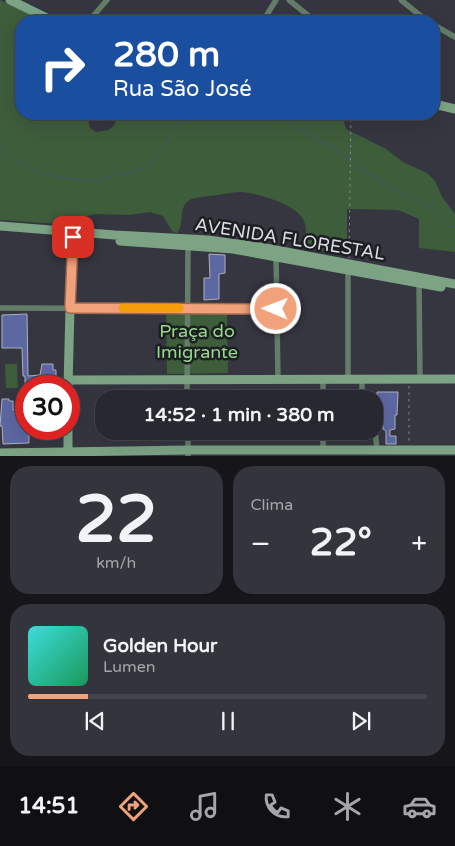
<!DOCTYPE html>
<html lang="pt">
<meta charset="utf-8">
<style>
:root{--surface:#282830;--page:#34343c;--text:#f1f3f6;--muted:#a5a6ab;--line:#44444c;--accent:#f1a27b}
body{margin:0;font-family:"Varela Round",sans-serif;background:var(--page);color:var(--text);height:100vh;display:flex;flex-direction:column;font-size:19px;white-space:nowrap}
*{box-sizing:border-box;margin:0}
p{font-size:16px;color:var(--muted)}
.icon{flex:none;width:28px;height:28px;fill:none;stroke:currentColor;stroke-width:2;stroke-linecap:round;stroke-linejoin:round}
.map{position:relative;height:456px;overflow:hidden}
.side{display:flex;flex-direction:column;gap:10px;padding:10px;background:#16161a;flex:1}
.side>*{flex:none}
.top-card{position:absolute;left:15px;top:15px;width:425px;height:105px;border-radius:20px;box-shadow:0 5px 20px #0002,0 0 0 1px var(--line);background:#1a4fa0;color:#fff;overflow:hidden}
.speed{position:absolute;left:15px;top:375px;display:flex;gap:10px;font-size:25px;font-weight:700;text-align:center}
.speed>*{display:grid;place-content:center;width:65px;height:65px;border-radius:50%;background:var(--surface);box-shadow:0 5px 20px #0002,0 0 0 1px var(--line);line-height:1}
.speed .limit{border:8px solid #d22;background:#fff;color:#111}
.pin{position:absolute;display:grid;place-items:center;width:42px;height:42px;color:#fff;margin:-21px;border-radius:10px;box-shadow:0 2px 8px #0006}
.me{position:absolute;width:55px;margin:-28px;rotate:271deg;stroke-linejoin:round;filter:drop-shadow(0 0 4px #0008)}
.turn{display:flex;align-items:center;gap:18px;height:105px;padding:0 15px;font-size:22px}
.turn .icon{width:65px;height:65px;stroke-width:2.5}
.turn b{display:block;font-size:35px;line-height:42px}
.big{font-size:38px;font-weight:800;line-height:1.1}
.side .widget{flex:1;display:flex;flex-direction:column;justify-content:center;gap:8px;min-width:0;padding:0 18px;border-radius:20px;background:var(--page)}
.side .dial{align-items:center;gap:0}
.dial b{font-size:65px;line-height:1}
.song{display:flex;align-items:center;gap:15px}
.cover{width:60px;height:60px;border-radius:8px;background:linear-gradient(135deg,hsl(180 70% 55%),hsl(150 70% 35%))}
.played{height:5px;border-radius:2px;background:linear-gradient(90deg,var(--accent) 15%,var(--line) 15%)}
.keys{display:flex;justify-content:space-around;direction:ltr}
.heat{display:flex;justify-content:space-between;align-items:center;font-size:28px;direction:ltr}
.side .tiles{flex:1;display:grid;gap:10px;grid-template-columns:1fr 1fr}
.widget:last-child{grid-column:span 2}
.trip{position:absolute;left:95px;top:390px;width:288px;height:50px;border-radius:20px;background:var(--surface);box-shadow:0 5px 20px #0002,0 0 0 1px var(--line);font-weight:800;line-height:50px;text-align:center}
.menu{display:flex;height:80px;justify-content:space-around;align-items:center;background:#101013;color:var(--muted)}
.menu .icon{width:35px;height:35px}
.menu .on{color:var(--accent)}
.menu b{font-size:22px;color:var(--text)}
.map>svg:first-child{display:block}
.green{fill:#3e5d3b}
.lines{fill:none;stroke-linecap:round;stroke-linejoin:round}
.stream{stroke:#425768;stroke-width:1}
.building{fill:#5d67a2;stroke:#aeb0bb}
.path{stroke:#868890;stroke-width:1;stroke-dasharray:2.5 4;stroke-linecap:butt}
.street{stroke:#647d69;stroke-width:5.5}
.secondary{stroke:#7ca484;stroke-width:9}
.route-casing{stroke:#9d6950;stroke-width:12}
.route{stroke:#f1a27b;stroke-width:9}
.slow{stroke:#f59e0b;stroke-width:9}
.labels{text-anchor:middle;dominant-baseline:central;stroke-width:5;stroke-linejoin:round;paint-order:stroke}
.street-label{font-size:18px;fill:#dbdde3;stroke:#1d1e22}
.park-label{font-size:18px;fill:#95d98e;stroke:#1d1e22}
</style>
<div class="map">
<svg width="455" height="456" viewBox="0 0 455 456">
<rect width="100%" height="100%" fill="#353640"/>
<!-- green -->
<path class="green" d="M0,0l45,21h-24v93h66l3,14 6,4 13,-2 6,-6 -1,-10h225l4,4 3,11 40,20 17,13 24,11 8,8 7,16 13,17v38l-36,-4v-29l-21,-9 -51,-1v31l-3,7c-13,4 -26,8 -38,-2 0,-8 1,-19 -3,-26 -8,-15 -46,-26 -62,-27 -10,0 -21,3 -31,4 -6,1 -17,1 -22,5 -10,8 -3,23 -11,32l-5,-2 -9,-15 -13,-4 -21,3 -34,-1 -12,3 -5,4 -19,3 -59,-4z
M166,310h61l1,63 -61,1z
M5,364h12l1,24h-12z"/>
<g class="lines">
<!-- stream -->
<path class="stream" d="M274,114l66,38 20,16 21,14 48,26 26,19
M0,146l15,15 30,14 48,6 56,-14 14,-17 15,-25 23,-11"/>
</g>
<!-- building -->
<path class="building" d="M209,254l16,1v18l-6,1v25l-15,1v-22h6z
M27,314l1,62 12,-1 2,-11h11v6h3v11h-5v5h-26v-10h-2l-1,-28h-20v-33z
M377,392h21l-1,23h-2v14l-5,1v6h6v8h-10v-13l-3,-2v-3h-3l-1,-12h-2z
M2,399h7v2h4v9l13,-1v20h3v14l-26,1 -1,-18h-2z"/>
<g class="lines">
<!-- path -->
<path class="path" d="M349,258l2,-144
M409,386v58"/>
<!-- street -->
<path class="street" d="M289,0l26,21
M401,0l26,21
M89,21l18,-21
M263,21l13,-21
M434,25l21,12
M276,254l2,126
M348,269v110
M419,284l1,95
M0,308l276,1
M323,379v20
M362,379v20
M187,399l1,-153
M374,418l3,32
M188,431v25
M323,431v19"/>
<!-- secondary -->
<path class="secondary" d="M10,0l43,21
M434,104l21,5
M0,226l115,9 93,5 52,7 195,37
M120,241l113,8 208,38
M68,380l387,-1
M68,386l2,-78 3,-71
M0,453l188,-3h267
M68,456v-27"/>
</g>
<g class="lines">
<defs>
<path id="route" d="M73,237l-3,71 206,1"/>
</defs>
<!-- route casing -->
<use href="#route" class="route-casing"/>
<!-- route -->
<use href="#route" class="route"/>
<!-- slow -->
<path class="slow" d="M123,308h56"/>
</g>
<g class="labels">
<!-- street labels -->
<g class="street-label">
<text transform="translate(290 239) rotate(9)">AVENIDA FLORESTAL</text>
</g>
<!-- park labels -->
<g class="park-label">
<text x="197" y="331">Praça do<tspan x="197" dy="21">Imigrante</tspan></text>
</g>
</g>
</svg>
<div class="speed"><div class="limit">30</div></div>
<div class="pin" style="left:73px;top:237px;background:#d93025"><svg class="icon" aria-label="arrive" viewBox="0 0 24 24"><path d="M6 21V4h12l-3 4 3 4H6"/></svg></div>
<svg class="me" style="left:276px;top:309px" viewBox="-20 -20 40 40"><circle r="17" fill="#f1a27b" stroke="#fff" stroke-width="3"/><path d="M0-11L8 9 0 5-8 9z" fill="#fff"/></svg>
<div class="trip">14:52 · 1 min · 380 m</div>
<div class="top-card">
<div class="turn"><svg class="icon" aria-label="right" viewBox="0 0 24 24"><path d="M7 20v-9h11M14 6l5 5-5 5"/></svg><div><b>280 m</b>Rua São José</div></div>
</div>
</div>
<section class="side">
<div class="tiles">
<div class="widget dial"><b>22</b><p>km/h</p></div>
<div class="widget"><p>Clima</p>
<div class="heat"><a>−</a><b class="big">22°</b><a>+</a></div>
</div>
<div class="widget">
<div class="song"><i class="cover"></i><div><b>Golden Hour</b><p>Lumen</p></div></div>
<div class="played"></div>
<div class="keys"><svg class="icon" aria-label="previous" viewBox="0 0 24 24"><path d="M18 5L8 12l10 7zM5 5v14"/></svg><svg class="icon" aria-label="pause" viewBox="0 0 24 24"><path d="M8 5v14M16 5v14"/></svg><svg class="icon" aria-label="next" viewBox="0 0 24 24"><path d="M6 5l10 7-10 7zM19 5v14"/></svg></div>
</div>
</div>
</section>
<nav class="menu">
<b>14:51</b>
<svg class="icon on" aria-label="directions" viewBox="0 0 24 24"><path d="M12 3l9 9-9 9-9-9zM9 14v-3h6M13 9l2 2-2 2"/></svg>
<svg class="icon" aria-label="music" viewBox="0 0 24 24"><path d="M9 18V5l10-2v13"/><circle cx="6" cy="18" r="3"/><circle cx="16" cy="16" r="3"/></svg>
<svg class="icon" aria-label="phone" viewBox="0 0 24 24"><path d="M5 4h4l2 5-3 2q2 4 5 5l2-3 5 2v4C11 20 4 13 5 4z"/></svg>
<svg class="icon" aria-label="climate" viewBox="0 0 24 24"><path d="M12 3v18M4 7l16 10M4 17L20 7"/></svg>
<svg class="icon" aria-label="car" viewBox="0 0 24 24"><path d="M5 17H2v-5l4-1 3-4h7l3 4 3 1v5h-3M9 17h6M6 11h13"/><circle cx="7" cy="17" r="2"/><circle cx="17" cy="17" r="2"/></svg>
</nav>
